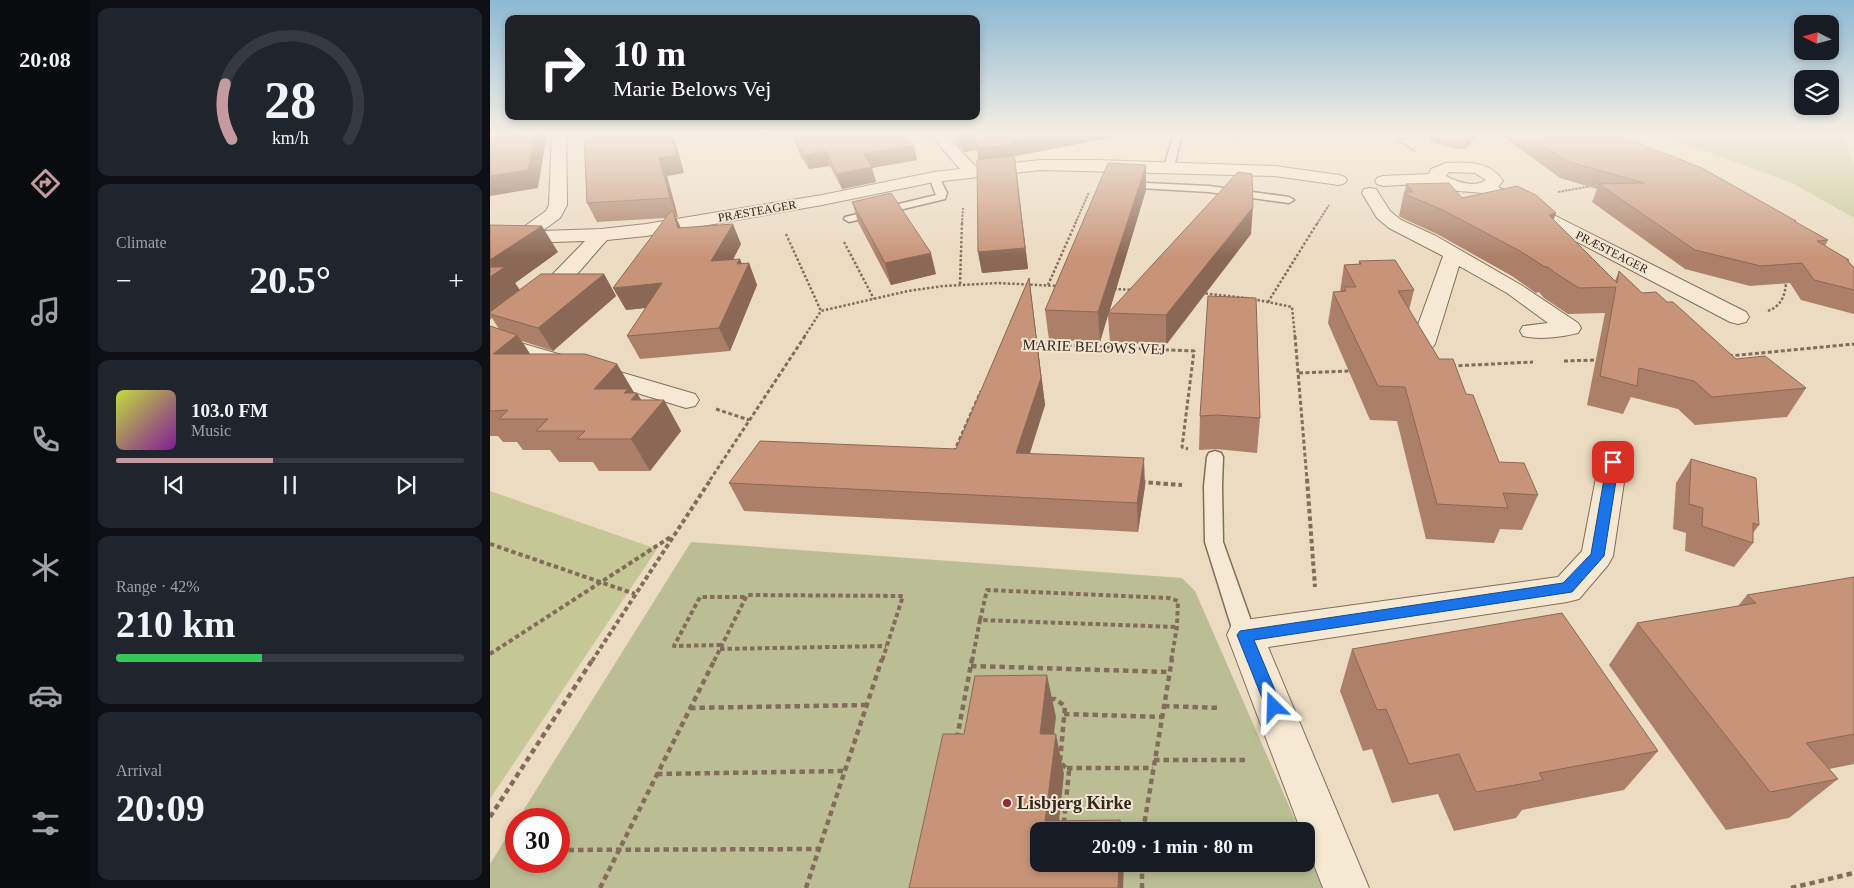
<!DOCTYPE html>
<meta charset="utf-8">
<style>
:root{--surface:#171b24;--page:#20242c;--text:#f1f3f6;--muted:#9ea1a6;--line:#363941;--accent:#c49a9f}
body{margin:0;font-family:"Times New Roman",serif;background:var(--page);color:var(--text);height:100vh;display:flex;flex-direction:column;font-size:19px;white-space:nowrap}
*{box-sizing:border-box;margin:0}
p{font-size:16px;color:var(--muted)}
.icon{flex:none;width:28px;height:28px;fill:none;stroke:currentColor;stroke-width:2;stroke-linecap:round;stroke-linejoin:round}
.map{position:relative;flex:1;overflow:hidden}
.drawer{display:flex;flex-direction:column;gap:8px;padding:8px;background:#0d0f14;width:400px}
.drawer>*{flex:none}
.banner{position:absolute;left:15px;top:15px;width:475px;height:105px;border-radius:10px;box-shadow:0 2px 8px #0003;background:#202124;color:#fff;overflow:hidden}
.needle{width:32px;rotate:276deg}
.fabs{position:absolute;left:1304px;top:15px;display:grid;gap:10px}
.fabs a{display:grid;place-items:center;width:45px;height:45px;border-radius:10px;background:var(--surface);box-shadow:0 2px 8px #0003;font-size:25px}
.speed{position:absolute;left:15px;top:808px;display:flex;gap:10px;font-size:25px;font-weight:700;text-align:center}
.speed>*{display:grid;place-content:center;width:65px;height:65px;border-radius:50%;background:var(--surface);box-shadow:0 2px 8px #0003;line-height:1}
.speed .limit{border:8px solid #d22;background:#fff;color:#111}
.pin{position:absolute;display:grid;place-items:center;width:42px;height:42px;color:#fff;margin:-21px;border-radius:10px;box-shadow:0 2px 8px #0006}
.me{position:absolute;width:55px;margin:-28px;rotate:338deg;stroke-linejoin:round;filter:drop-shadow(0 0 4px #0008)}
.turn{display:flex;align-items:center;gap:18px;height:105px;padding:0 25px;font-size:22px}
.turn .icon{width:65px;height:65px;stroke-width:2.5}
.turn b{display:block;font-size:35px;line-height:42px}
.big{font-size:38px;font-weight:700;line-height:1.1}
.drawer .tile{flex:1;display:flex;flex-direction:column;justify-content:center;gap:8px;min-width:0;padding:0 18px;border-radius:10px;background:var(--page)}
.drawer .dial{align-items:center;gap:0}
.dial svg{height:130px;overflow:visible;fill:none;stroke:var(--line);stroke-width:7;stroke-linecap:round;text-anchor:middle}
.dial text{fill:var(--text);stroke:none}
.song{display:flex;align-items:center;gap:15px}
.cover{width:60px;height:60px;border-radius:8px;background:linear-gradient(135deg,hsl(70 70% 55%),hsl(290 70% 35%))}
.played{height:5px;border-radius:2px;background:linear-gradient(90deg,var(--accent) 45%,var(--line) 45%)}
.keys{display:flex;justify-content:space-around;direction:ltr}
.heat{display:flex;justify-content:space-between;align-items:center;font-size:28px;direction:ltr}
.charge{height:8px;border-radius:4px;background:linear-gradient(90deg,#34c759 42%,var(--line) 0)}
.trip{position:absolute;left:540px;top:822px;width:285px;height:50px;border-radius:10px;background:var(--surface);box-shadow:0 2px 8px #0003;font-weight:700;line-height:50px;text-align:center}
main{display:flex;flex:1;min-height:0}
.menu{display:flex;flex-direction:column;width:90px;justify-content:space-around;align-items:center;background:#090b0e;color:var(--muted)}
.menu .icon{width:35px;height:35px}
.menu .selected{color:var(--accent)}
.menu b{font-size:22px;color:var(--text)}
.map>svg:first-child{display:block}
.green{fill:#c5c896}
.cemetery{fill:#bbbd94}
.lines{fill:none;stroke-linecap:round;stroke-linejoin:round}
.service-casing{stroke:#836d5a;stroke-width:3}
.minor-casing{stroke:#836d5a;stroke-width:2}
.path-far4{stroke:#836d5a;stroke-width:2;stroke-dasharray:2.5 1;stroke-linecap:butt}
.path-far3{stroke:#836d5a;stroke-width:2.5;stroke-dasharray:2.5 2;stroke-linecap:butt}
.path-far2{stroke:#836d5a;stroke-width:3;stroke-dasharray:4 2.5;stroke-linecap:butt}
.path-far1{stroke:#836d5a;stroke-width:4;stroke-dasharray:4.5 3;stroke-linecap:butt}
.path{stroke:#836d5a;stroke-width:4.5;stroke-dasharray:5.5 4;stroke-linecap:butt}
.service{fill:#f6e9d3;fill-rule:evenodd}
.minor{fill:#f6e9d3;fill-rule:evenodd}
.wall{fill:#ab7f68}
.shaded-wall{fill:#8b6855}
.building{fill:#c79479;stroke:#8b6855}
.route{fill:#1a73e8;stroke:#114b97}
.poi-dot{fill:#8e2e35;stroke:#f3e6d0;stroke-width:2}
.labels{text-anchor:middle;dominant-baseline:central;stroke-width:4;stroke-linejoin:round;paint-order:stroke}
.far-street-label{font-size:12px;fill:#33261d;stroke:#f3e6d0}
.street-label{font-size:15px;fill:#33261d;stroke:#f3e6d0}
.near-poi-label{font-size:18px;font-weight:bold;fill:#33261d;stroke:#f3e6d0;text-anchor:start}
</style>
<main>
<nav class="menu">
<b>20:08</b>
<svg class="icon selected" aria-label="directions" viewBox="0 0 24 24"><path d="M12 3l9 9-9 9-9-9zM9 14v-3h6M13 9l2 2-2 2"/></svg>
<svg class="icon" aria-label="music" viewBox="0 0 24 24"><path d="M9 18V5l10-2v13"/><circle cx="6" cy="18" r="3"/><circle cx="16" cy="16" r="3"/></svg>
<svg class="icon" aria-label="phone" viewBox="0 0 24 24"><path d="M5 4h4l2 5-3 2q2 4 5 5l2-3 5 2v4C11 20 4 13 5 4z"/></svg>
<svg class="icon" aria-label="climate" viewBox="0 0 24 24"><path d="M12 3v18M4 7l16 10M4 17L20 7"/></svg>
<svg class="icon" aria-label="car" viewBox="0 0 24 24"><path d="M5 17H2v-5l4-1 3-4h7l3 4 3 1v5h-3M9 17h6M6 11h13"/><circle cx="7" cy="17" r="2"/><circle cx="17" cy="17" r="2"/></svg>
<svg class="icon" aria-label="filters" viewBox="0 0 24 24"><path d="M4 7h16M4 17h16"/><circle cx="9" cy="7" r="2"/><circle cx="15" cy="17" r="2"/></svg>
</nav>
<section class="drawer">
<div class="tile dial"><svg viewBox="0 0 100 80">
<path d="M14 69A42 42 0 1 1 86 69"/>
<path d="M14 69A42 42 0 0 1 10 35" stroke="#c49a9f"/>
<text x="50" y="56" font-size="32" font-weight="700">28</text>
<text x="50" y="72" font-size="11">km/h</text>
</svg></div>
<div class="tile"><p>Climate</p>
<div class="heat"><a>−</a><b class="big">20.5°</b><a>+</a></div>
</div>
<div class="tile">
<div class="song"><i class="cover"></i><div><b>103.0 FM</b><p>Music</p></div></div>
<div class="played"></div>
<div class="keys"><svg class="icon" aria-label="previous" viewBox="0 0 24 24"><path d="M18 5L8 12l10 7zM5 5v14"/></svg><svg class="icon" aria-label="pause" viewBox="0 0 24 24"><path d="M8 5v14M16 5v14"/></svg><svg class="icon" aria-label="next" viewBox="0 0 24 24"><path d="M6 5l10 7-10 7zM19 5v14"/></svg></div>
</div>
<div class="tile"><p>Range · 42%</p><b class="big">210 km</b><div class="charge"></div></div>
<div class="tile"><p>Arrival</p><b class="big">20:09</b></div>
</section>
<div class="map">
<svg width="1364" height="888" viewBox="0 0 1364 888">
<rect width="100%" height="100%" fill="#ebdbc1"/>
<!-- green -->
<path class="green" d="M1166,133h186l12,32v53l-60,-34z
M0,491l167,58 -167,250z"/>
<!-- cemetery -->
<path class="cemetery" d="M201,542l491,36 13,13 105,240h-261v33h267v-18l16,42h-832v-24l26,-42v39h43v-42h-41z"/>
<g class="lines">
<defs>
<path id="service" d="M684,133h8l-8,34 -5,3 -5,-3z
M740,133h8v2l-4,3 -3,-1z
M444,174l5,3 8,16 -2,6 -96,23 -5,-3 1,-2 91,-22 -7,-18z
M635,182l84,4 80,11 5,3 -5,3 -80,-11 -87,-5v-4z
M725,451l6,2 2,4 -1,29 1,56 33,93 -4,6 -7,3 -7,-3 -4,-6 -29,-93 -1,-56 3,-29 2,-4z"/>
<path id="minor" d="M62,133h14l1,72 -7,13 -18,13 59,-2 45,-5 176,-29 112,-23 26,-3 -31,-36h15l32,34 64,-7h57l178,6 64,9 6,2 2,3 -2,3 -6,2 -64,-9 -235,-6 -106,12 -112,23 -176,31 -39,4c-17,18 -40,50 -62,61 -5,3 -10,2 -16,1l-3,-5 23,-19 36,-37 -63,2 -32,-2v-12l28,2 28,-20 3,-6z
M956,163c21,-1 45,-2 57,18l-5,6 248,125 3,5 -3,5 -8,2 -8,-2 -246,-129 -26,-2 -23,-8 -52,3 -6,-2 -2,-3 2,-3 6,-2 46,-2 2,-5zM959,172l26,1 11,7c-11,8 -29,2 -40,-4z
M880,188l6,1 14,22 11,9 35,16 85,49 57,38 3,5 -3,5c-16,4 -39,7 -55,3l-3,-5 3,-5 25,-3 -41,-30 -48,-27 -24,78 -4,5 -8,2 -8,-2 -4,-5 32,-88 -54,-28 -12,-10 -15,-25 2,-4z
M0,334l205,60 4,6 -4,6 -9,2 -196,-60z
M1123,452l10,3 4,7 -14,94 -5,9 -29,34 -12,3 -299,45 101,241h-46l-17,-44v-13h-5l-74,-196 5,-11 13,-4 313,-43 24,-26 17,-89 4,-7z"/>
</defs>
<!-- service casing -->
<use href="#service" class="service-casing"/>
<!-- minor casing -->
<use href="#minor" class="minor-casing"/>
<!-- path-far4 -->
<path class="path-far4" d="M925,151l-16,-10 20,-8
M1068,192l34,-6
M472,224l1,-16
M585,224l14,-32
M827,224l12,-19"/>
<!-- path-far3 -->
<path class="path-far3" d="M296,234l35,77
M354,242l30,57
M470,284l2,-62
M558,285l28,-63
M624,289l19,1
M711,293l46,5
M763,299l39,8 3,30
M778,302l50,-80
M1278,311c13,-5 17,-15 18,-28l-2,-2
M314,337l17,-26 87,-20 35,-5 54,-3 61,3"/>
<!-- path-far2 -->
<path class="path-far2" d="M805,336l12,144
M545,344l159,7 -12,96 6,2
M1239,356l125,-12
M1074,361l34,-1
M962,366l81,-4
M809,373l52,-2
M226,409l33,11
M464,452l27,-61
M220,480l95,-144"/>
<!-- path-far1 -->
<path class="path-far1" d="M817,479l8,108
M651,482l41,3
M0,544l145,50
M490,620l7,-30 182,8 9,3 -1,26 -6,34
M231,645l-47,1 26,-49h46
M230,649l166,-3
M0,654l182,-118
M102,661l119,-182
M224,661l33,-66 156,1 -21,65
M482,661l8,-41 197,7"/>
<!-- path -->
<path class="path" d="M481,666l198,6
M560,699h5l10,7 -5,56 9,9 -6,60
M674,706l57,2
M200,708l177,-3
M574,714l98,3
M467,738l15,-79
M664,760h91
M577,768h86
M167,774l187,-3
M0,817l103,-158
M653,831l29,-172
M69,850l260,-1
M652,864v24
M110,888l115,-229
M316,888l76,-229
M1301,888l63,-15"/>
<!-- service -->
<use href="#service" class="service"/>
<!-- minor -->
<use href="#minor" class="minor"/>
</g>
<!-- wall -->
<path class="wall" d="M94,133h89l11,40 -17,3 11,41h-2l5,11 60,16 -8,15 9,5 7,-1 8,22 -27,66 -90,8 -13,-23 19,-28 -20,2 40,-92 -69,4 -10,-19z
M301,133h112l14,27 -45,8 4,14 -34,7 -12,-23 -21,3 -8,-12z
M465,133h180l-120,23 13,113 -46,4 -4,-21 1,-92 -2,-10 -13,2 -7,-7z
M941,133h48l-14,16h-9l-27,-8z
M1008,133h115l183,88 -1,1 33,18 -3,6 24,14 -1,1 6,7v46l-53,-14 -11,-17 -40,3 -65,-17 -93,-67 5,-13 -37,-11z
M916,184l147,35 62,62 4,-10 23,22 25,9 69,57 70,29 -19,29 -92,8 -17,-16 -47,-12 -8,17 -36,-9 18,-92 -37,1 -24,-16 -5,-6 -3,1 -24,-17 -75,-42 -35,-16 -3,-2 5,-24h1z
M656,190l-37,122 142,-78 -85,111 -56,-2 -2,-28 -8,27 -51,-2 -4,-30z
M362,202l84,72 -45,11 -33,-63z
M0,225l68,27 -43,31 5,7 84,-16 12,22 -63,55 -31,-10 8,13 87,10 17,29 7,7h23l17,31 -31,40h-51l-6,-9h-34l-9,-12h-27l-6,-8h-14l-5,-6h-8v-110l9,3 -7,-11 -2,2z
M869,261l55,29 -5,20 30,49 27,35 33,68 39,33 -16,35 -22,-1 -6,14 -68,-4 -29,-118 -27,-1 -42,-97 5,-31h7l4,-27 15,-1z
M539,278l16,127 -15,48 115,33 -7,46 -394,-21 -15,-28 227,-34z
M718,296l52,122 -3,35 -41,-4 -17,1 1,-34z
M1201,459l68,66 -6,8v10l-19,24 -49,-16 1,-18 -13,-4 3,-46z
M1364,577v187l-25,5 9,10 -49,39 -63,12 -117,-165 28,-42 101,-17 9,-11z
M862,649l306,102 -34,39 -102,20 -6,8 -62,13 -16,-37 -46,9 -20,-54 -9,2 -23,-60z"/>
<!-- shaded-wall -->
<path class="shaded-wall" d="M45,133h12l-9,55 -48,8v-20z
M180,133h3l11,40 -17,3 11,41 -8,-19 -11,-40z
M482,133h4l37,11 15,125 -46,4 -4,-21 1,-87 -2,-15 -13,2 -3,-17z
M553,133h92l-120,23 -3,-17z
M979,133h10l-14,16z
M424,145l3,15 -45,8 4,14 -34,7 -5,-15 26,-20z
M336,151l4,15 -21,3 -4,-14z
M656,165v25l-37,123h-1v2l-8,27 -2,-30z
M763,207l-2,27 -85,111v-30z
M183,211l9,21 -4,-4z
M1066,213l-9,24 2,-22z
M243,224l8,20 -20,39 -10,-22z
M52,226l16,26 -43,31 8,12 -33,19v-54z
M441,253l5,21 -45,11 -6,-22z
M250,259l5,12 4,-8 8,22 -27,66 -11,-23 18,-64z
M114,274l12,22 -63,55 -15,-23z
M539,278l16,127 -24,76 -5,-28z
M172,283l11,22 -47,5 -13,-22z
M27,335l20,29 -44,-10z
M127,364l18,30 2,-1 14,23 13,-16 17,31 -31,40 -19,-32 -37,-50z
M654,458l1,28 -7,46 -1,-29z
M557,675l9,42 -7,57 -9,-40z
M566,734l8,40 -6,57 -13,-10z
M629,864h5l-1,24h-5z"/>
<!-- building -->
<path class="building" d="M0,133h45l-7,37 -38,6z
M94,133h86l6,22 -17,3 11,40 -83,5z
M302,133h111l11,12 -51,9 9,13 -35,7 -11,-23 -21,4 -9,-13z
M470,133h12l-11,2z
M486,133h67l-31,6 1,5 -36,4z
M1035,133h88l89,35 94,53h-2l34,19 -11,1 32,19h-2l7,8v22l-40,-10 -12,-17 -41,3 -66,-16 -96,-66 46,-1 -79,-22z
M524,156l11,92 -47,4 -1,-92z
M618,163l38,2 -48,147 -53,-2z
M748,172l14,2 1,33 -87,108 -58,-2z
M959,183l13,15 55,-12 19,9 20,18 -7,2 68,68 2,-12 23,22 14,-1 11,10h6l63,57 29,-3 41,32 -94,9 -18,-16 -55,-13 -2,18 -37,-10 16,-89 -37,1 -25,-16 -6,-5h-3l-25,-16 -77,-41 -36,-15 -3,-3h9l-7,-8z
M401,193l40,60 -46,10 -33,-61z
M183,211l5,17 55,-4 -22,37 29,-2 -3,5 12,-1 -30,65 -92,8 35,-53 -49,5 57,-76z
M0,225l52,1 -52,34z
M905,260l19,30 -16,1 41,68h14l13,35 7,1 26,67 25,1 14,32 -35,-2 5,15 -71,-4 -32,-117 -27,-1 -45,-94 13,-1 -2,-4h12l-12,-22 17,-1 -2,-3z
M0,267h15l-15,10z
M51,274h63l-66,54 -48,-14v-2z
M539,278l12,100 -25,75 128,5 -7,45 -408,-20 31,-42 196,8z
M718,296l48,2 4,120 -43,-3 -17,1z
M0,326l27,9 -24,19h92l32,10 -23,25h34l-4,4h13l-6,7h33l-33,39h-54l8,-8h-49l12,-12h-49l9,-9 -18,1z
M1201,459l65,19 3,47 -6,-2v20l-51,-17 1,-18 -14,-4z
M1364,577v157l-48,9 32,36 -68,13 -133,-169 119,-20 -9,-8z
M1072,613l96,138 -119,22 4,7 -67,12 -17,-38 -50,10 -23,-55 -9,1 -25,-61z
M557,675l-7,59h16l-11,87 75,-1v11h-81v33h80l-1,24h-209l34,-154h21l11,-58z"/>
<!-- sky -->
<linearGradient id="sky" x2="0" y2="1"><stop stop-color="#8cb8d3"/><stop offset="0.52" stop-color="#f6efe3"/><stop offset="1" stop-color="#f6efe3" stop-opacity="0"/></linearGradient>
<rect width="1364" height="258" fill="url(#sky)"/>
<!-- route -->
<path class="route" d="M1123,458l6,4 -15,94 -32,36 -318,48 28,67 -3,6 -5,2 -6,-2 -31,-78 3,-4 323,-48 28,-29 16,-92z"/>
<!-- markers -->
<circle class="poi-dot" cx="517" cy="803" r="5"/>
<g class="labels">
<!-- far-street labels -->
<g class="far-street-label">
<text transform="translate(267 211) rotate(-10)">PRÆSTEAGER</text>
<text transform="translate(1122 252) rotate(27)">PRÆSTEAGER</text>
</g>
<!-- street labels -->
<g class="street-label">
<text transform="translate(604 347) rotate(2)">MARIE BELOWS VEJ</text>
</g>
<!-- near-poi labels -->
<g class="near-poi-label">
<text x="527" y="803">Lisbjerg Kirke</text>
</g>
</g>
</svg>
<div class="fabs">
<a><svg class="needle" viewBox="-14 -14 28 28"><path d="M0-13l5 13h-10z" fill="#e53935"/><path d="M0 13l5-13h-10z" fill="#9ea1a6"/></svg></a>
<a><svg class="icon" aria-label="layers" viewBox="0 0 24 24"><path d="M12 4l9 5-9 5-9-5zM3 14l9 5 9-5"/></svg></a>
</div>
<div class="speed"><div class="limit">30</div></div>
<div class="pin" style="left:1123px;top:462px;background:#d93025"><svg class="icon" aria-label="arrive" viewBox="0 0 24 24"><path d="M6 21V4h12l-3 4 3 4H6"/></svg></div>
<svg class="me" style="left:784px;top:707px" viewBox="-20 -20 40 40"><path d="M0-17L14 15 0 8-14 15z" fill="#1a73e8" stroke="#fff" stroke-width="4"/></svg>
<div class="trip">20:09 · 1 min · 80 m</div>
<div class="banner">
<div class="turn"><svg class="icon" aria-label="right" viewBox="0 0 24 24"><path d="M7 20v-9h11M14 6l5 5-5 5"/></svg><div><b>10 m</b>Marie Belows Vej</div></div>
</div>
</div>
</main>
